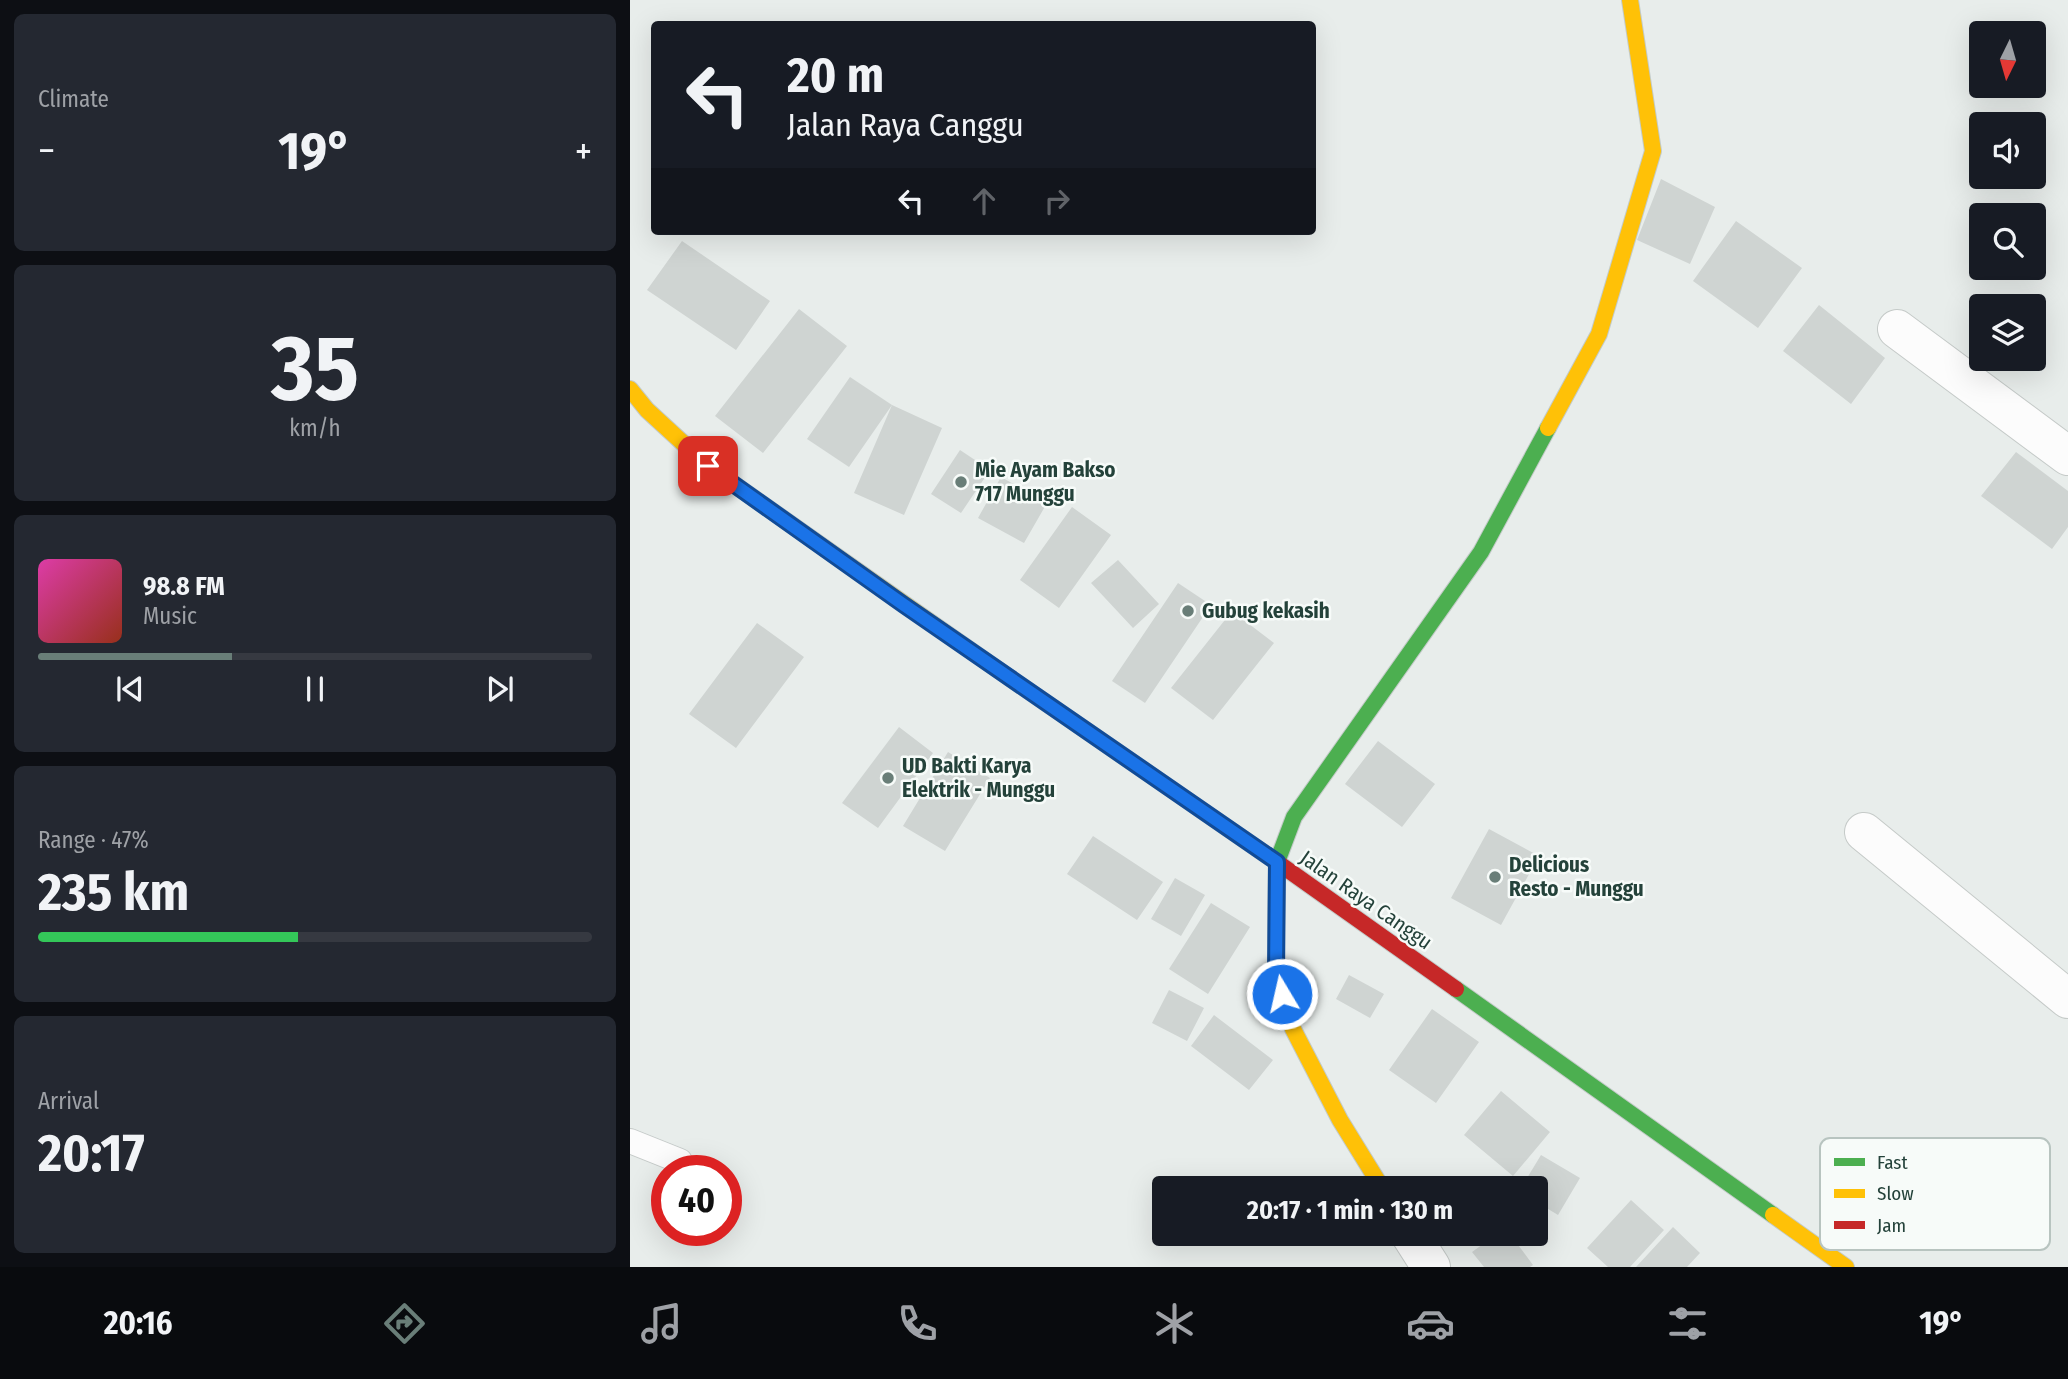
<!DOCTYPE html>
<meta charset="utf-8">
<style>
:root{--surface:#171b24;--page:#242831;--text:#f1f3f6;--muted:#9ea1a6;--line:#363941;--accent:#697e78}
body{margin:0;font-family:"Fira Sans Condensed",sans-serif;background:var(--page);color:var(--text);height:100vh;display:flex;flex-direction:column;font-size:26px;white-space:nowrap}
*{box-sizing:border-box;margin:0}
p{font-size:23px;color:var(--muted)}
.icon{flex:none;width:38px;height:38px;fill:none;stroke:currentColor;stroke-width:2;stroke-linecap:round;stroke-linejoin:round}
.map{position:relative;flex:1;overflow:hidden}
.drawer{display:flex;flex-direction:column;gap:14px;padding:14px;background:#0d0f14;width:630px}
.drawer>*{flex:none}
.guide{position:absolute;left:21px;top:21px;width:665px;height:214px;border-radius:7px;box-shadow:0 7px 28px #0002;background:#171b24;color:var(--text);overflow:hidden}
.needle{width:46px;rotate:185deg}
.tools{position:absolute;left:1339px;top:21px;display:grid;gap:14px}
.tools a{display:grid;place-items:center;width:77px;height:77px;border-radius:7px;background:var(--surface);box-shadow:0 7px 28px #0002;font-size:35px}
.speed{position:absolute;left:21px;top:1155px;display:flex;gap:14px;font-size:35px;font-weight:700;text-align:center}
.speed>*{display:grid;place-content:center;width:91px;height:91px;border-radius:50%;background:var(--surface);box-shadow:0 7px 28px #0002;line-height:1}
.speed .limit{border:10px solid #d22;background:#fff;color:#111}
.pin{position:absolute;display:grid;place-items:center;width:60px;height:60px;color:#fff;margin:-30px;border-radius:14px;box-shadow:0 4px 10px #0006}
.me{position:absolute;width:77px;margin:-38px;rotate:351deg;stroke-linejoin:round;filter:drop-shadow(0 0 5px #0008)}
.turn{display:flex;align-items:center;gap:24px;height:147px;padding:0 21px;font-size:32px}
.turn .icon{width:91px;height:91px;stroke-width:2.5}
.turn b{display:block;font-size:49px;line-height:60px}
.lanes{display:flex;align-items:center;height:66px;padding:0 21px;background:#0003;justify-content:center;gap:35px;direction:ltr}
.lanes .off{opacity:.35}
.big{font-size:52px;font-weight:700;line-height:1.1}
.drawer .tile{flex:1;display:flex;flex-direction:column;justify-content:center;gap:10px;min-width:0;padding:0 24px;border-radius:10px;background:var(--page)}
.drawer .dial{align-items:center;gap:0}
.dial b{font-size:91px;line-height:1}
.song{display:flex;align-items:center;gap:21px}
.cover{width:84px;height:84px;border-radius:10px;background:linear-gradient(135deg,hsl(320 70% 55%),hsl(10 70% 35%))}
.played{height:7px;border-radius:4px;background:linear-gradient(90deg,var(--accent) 35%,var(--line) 35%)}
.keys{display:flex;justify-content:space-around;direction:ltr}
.heat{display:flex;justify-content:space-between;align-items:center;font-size:38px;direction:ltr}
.charge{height:10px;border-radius:5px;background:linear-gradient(90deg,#34c759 47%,var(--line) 0)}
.trip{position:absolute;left:522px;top:1176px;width:396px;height:70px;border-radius:7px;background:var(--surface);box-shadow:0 7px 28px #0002;font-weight:700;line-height:70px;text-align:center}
.tab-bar{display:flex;height:112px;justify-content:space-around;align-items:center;background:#090b0e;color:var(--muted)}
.tab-bar .icon{width:49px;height:49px}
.tab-bar .active{color:var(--accent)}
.tab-bar b{font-size:32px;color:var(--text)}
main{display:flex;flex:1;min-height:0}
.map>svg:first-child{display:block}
.building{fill:#cfd4d2}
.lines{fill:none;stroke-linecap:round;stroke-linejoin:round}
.lane-casing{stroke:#c5cac8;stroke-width:26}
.street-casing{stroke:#c5cac8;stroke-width:40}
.fast-casing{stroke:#c3cbc8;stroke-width:18}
.slow-casing{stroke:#c3cbc8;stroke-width:18}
.jam-casing{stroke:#c3cbc8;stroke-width:18}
.lane{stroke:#fcfcfc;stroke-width:24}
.street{stroke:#fcfcfc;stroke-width:38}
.fast{stroke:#4caf50;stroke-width:16}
.slow{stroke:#ffc107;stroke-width:16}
.jam{stroke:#c62828;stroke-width:16}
.route-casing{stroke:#114b97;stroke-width:18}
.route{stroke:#1a73e8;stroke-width:12}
.poi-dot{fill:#697e78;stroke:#f7fbf9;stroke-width:2.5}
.labels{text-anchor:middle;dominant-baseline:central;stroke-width:5;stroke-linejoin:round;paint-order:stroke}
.poi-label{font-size:21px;font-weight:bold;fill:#24423a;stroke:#f7fbf9;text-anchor:start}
.street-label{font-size:21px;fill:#24423a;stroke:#f7fbf9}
.key{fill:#f7fbf9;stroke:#b8c4c0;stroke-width:2}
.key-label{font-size:19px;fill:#24423a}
</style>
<main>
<section class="drawer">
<div class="tile"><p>Climate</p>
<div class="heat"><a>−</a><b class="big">19°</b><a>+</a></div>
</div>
<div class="tile dial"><b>35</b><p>km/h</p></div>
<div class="tile">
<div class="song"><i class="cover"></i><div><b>98.8 FM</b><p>Music</p></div></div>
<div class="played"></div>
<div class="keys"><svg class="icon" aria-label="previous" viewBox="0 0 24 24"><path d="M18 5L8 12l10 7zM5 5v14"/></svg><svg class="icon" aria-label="pause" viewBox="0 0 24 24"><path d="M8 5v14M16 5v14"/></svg><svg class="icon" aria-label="next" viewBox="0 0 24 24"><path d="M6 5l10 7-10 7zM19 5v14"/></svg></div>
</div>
<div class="tile"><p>Range · 47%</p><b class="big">235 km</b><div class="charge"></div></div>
<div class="tile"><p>Arrival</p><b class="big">20:17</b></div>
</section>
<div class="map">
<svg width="1438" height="1267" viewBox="0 0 1438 1267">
<rect width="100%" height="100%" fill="#e8edeb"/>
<!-- building -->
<path class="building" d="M1031,179l54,28 -25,57 -53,-24z
M1106,221l66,47 -44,60 -65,-47z
M52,241l88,60 -34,49 -89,-60z
M1189,305l66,53 -34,46 -68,-53z
M169,309l48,37 -84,107 -48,-37z
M220,377l42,28 50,23 -38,87 -50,-22 38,-88 -43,62 -42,-28z
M330,450l30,20 -29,43 -30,-19z
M1386,452l52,39v36l-16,22 -71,-53z
M371,477l46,26 -23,40 -46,-25z
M442,507l39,28 -52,73 -39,-28z
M488,560l41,44 -26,24 -42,-45z
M548,583l33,22 -66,98 -33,-22z
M602,611l42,32 -61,77 -42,-32z
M127,623l47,34 -68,91 -47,-34z
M269,727l34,26 -55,75 -36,-25z
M748,741l57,43 -33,43 -57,-43z
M318,752l42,26 -45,73 -42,-25z
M859,829l50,27 -38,69 -50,-27z
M463,836l70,46 -26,38 -70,-46z
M545,878l30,17 -24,41 -30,-17z
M581,903l39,24 -42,67 -39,-25z
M719,975l35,19 -14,24 -34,-19z
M539,990l35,18 -17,33 -35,-18z
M802,1009l47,33 -43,61 -47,-33z
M584,1015l59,45 -24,30 -58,-44z
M871,1091l49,41 -37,44 -49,-41z
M911,1155l39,23 -22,37 -23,-14v-13h-14z
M1001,1200l33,30 -34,37h-22l-21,-19z
M1043,1227l27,26 -13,14h-51z
M867,1234h13l23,31 -3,2h-46l-12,-15z"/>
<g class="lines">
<defs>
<path id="lane" d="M0,1141l50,20"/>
<path id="street" d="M1267,329l171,127
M1234,832l204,167
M780,1234l21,33"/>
<path id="fast" d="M380,678l264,182
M646,927l1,-65 17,-45 187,-265 67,-124
M826,989l317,226"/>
<path id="slow" d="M0,389l17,21 61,56 302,212
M918,428l51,-94 54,-183 -23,-151
M646,927v49l17,53 47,91 42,68
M1143,1215l73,52"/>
<path id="jam" d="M644,860l182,129"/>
</defs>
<!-- lane casing -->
<use href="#lane" class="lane-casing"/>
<!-- street casing -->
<use href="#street" class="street-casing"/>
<!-- fast casing -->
<use href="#fast" class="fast-casing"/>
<!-- slow casing -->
<use href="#slow" class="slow-casing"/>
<!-- jam casing -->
<use href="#jam" class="jam-casing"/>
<!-- lane -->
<use href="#lane" class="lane"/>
<!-- street -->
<use href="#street" class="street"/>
<!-- fast -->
<use href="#fast" class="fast"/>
<!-- slow -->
<use href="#slow" class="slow"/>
<!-- jam -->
<use href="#jam" class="jam"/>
</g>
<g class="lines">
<defs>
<path id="route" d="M78,466l196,139 373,257 -1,114 6,18"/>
</defs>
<!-- route casing -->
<use href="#route" class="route-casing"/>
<!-- route -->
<use href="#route" class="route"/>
</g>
<!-- markers -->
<g class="poi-dot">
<circle cx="331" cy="482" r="7"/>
<circle cx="558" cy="611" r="7"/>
<circle cx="258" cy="778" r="7"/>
<circle cx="865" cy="877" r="7"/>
</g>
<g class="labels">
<!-- poi labels -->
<g class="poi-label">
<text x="345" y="470">Mie Ayam Bakso<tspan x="345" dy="24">717 Munggu</tspan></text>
<text x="572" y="611">Gubug kekasih</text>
<text x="272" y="766">UD Bakti Karya<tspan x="272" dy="24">Elektrik - Munggu</tspan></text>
<text x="879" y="865">Delicious<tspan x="879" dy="24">Resto - Munggu</tspan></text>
</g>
<!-- street labels -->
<g class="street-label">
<text transform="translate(736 900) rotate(35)">Jalan Raya Canggu</text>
</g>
</g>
<!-- legend -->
<rect x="1190" y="1138" width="230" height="112" rx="10" class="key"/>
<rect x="1204" y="1158" width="31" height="8" fill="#4caf50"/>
<rect x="1204" y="1189" width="31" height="9" fill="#ffc107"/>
<rect x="1204" y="1221" width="31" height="8" fill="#c62828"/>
<g class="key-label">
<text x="1247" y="1169">Fast</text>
<text x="1247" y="1200">Slow</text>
<text x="1247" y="1232">Jam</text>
</g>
</svg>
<div class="tools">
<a><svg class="needle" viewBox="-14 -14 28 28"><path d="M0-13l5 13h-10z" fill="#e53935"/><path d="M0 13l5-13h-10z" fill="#9ea1a6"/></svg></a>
<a><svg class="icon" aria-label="sound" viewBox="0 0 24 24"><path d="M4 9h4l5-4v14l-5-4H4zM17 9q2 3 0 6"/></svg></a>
<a><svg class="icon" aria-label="search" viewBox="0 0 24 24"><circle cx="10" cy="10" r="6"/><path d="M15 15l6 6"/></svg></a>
<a><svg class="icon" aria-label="layers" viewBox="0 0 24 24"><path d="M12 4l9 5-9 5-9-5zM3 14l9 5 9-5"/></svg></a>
</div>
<div class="speed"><div class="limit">40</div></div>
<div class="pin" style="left:78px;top:466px;background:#d93025"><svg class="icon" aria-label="arrive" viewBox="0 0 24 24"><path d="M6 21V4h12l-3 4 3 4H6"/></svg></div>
<svg class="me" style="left:652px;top:994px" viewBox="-20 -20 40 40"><circle r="17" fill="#1a73e8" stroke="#fff" stroke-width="3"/><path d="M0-11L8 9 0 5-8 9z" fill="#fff"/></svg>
<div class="trip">20:17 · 1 min · 130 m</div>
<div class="guide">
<div class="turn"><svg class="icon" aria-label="left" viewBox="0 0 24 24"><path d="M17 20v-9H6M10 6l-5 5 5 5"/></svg><div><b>20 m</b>Jalan Raya Canggu</div></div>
<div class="lanes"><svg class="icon" aria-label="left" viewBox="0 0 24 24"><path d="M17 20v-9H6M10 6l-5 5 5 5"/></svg><svg class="icon off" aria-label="ahead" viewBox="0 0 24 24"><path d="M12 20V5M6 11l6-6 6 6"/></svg><svg class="icon off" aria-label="right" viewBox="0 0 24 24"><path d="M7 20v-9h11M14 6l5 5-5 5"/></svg></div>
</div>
</div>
</main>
<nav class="tab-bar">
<b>20:16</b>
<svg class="icon active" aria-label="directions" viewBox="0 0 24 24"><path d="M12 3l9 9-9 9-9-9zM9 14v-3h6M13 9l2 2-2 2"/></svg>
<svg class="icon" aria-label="music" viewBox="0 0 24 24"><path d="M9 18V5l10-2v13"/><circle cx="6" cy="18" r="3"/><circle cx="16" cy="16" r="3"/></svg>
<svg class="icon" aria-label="phone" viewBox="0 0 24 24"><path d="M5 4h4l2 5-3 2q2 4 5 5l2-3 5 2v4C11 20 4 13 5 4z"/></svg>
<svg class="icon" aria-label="climate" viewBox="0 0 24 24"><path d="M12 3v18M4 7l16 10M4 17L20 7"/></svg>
<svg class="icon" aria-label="car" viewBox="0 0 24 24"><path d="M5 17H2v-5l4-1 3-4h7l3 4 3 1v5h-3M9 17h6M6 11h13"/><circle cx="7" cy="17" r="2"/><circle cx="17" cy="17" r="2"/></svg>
<svg class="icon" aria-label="filters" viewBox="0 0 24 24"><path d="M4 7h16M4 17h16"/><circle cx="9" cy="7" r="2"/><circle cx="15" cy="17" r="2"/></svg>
<b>19°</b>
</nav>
